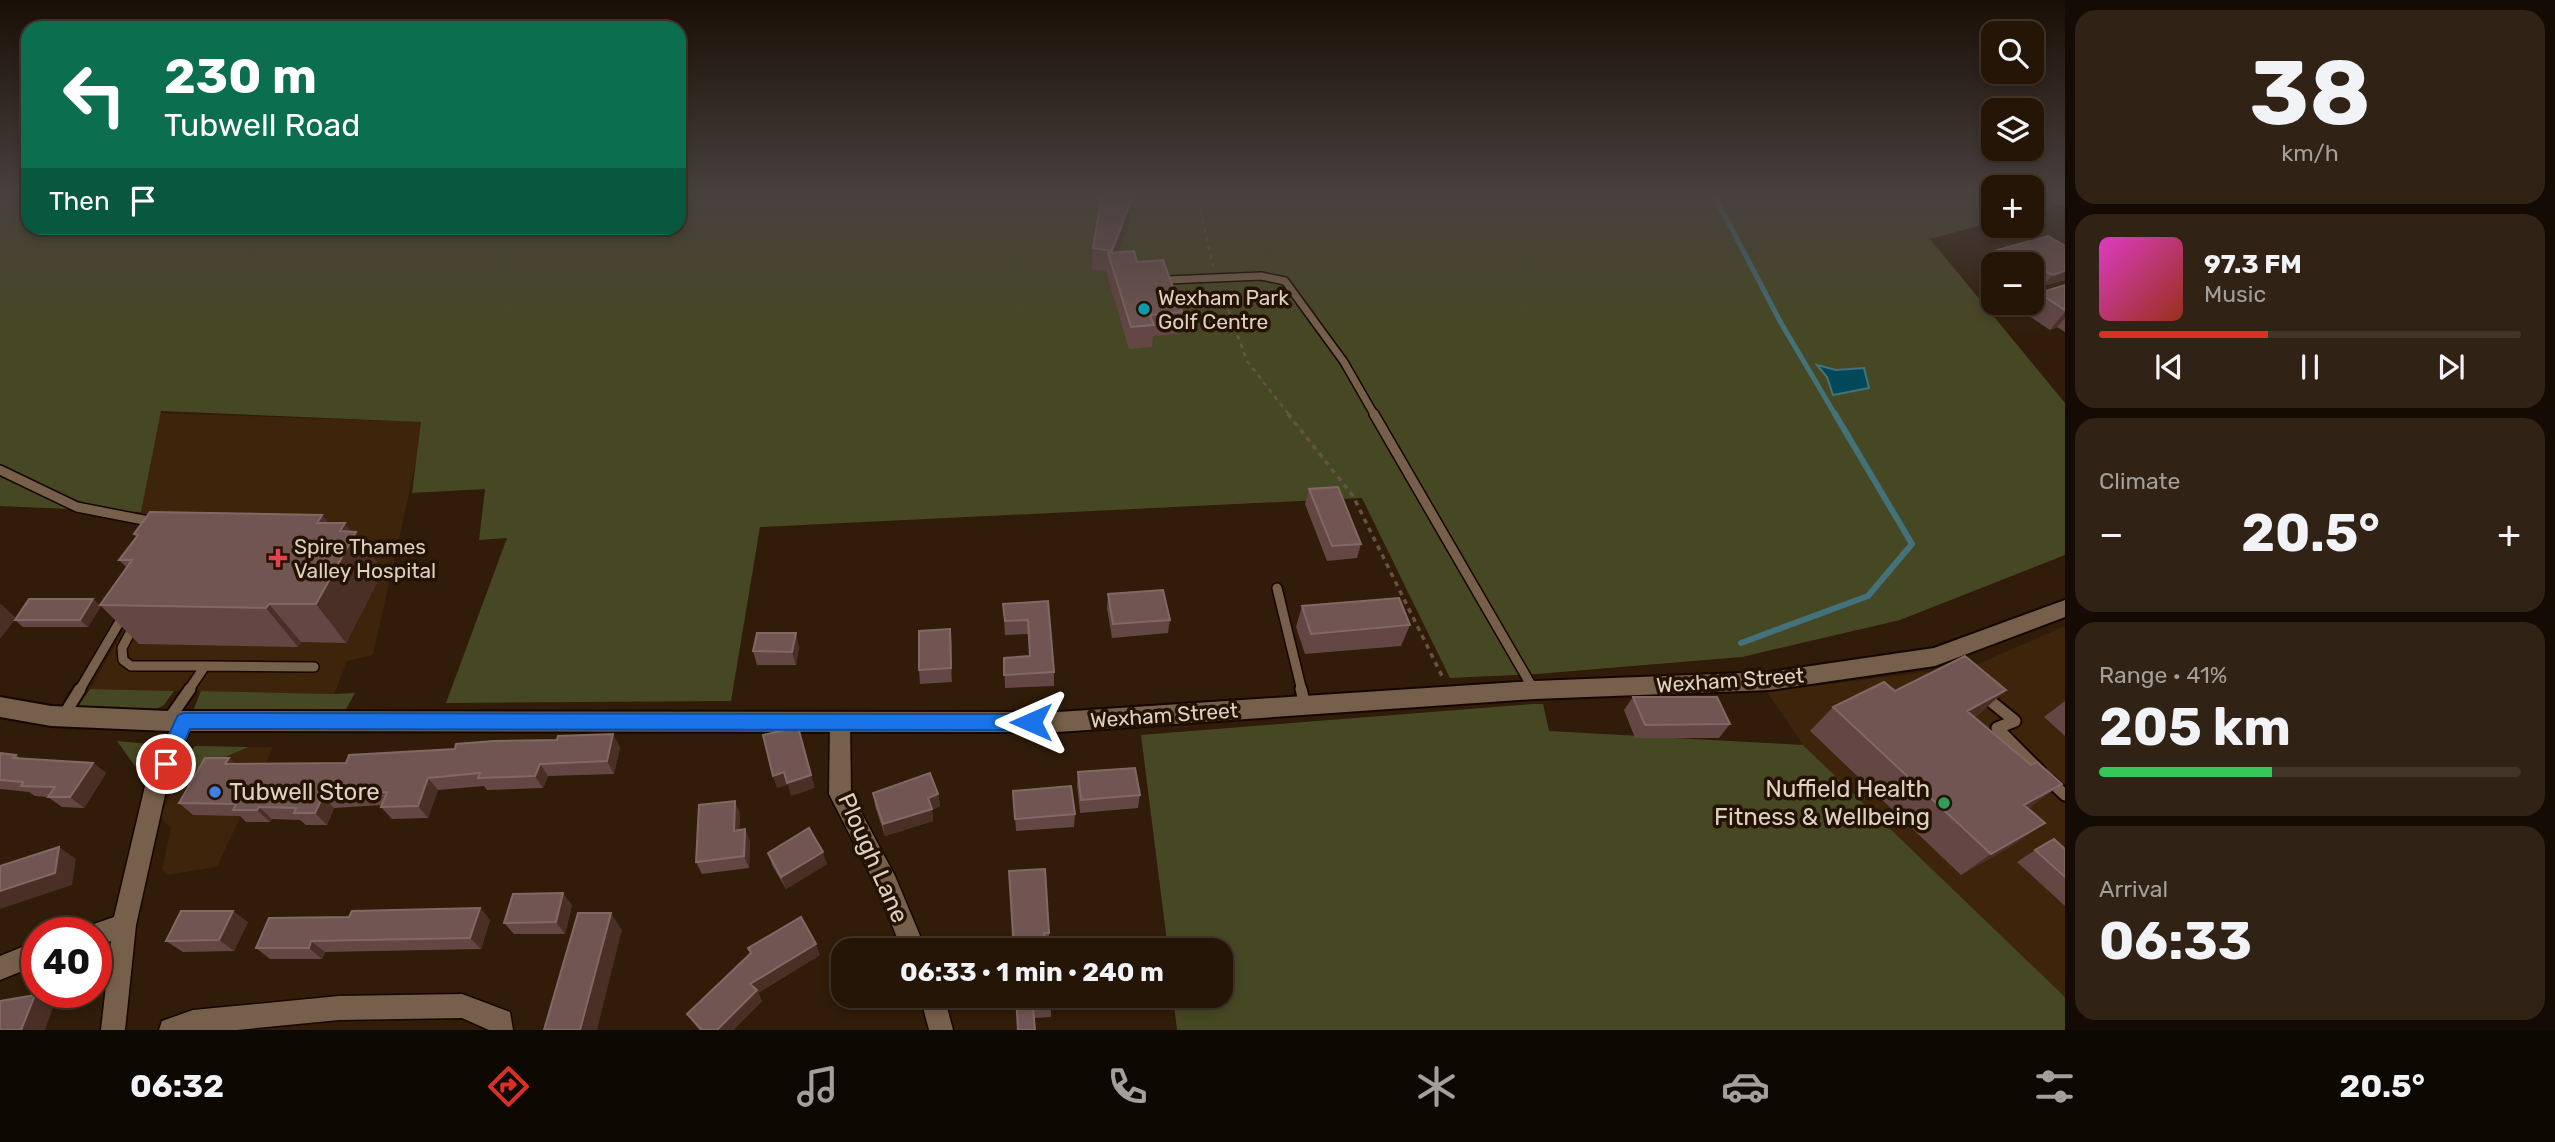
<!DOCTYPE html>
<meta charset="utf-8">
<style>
:root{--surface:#241507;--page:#302215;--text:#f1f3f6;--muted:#a39f9b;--line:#413428;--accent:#d93025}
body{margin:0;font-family:Rubik,sans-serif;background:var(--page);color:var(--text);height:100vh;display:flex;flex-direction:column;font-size:26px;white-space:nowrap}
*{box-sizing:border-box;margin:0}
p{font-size:23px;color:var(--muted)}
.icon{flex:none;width:38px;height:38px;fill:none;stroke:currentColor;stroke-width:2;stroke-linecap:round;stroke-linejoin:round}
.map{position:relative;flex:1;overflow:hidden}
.details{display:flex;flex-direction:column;gap:10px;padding:10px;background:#140c04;width:490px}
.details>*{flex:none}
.banner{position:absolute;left:21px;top:21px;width:665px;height:214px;border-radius:21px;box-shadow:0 4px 10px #0003,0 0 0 2px var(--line);background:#0b6e4f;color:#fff;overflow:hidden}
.controls{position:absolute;left:1981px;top:21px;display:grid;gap:14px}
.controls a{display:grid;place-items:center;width:63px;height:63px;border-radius:14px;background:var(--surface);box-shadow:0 4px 10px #0003,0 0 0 2px var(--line);font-size:35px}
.speed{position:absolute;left:21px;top:917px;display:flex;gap:14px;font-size:35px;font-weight:700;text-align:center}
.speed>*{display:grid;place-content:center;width:91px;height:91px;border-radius:50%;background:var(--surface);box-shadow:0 4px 10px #0003,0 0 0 2px var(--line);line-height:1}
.speed .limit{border:10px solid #d22;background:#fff;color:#111}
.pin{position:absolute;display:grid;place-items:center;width:60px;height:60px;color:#fff;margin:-30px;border:4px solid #fff;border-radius:50%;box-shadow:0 2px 7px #0007}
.me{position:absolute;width:77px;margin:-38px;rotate:270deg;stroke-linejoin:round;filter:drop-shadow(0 0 5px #0008)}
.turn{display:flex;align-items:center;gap:24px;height:147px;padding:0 28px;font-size:32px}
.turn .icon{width:91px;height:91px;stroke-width:2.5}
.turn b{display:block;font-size:49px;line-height:60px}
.then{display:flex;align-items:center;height:66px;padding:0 28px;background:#0003;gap:14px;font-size:26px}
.big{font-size:52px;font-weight:700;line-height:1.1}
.details .card{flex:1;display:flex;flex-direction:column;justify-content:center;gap:10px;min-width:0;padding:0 24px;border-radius:21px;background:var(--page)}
.details .dial{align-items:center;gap:0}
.dial b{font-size:91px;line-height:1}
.song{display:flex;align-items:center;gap:21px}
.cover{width:84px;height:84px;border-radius:10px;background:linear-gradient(135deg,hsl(310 70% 55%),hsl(10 70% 35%))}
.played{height:7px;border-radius:4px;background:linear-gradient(90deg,var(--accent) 40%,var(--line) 40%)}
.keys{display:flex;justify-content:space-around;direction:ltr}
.heat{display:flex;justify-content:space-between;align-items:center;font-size:38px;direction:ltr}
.charge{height:10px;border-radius:5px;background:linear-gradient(90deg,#34c759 41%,var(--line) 0)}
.trip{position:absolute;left:831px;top:938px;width:402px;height:70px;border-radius:21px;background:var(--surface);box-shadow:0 4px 10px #0003,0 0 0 2px var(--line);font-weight:700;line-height:70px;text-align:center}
.dock{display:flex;height:112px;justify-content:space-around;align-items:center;background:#0e0803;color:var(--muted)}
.dock .icon{width:49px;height:49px}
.dock .current{color:var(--accent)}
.dock b{font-size:32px;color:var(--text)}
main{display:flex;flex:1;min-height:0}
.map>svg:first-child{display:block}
.built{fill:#3d240a}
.green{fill:#464823}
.water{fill:#01495a;stroke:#43727a;stroke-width:2}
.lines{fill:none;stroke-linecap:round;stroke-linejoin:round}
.stream-far1{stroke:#43727a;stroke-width:5}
.stream{stroke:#43727a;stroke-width:6}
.service-far2-casing{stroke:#170600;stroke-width:10}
.service-far1-casing{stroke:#170600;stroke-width:12}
.service-casing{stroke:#170600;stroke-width:15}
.minor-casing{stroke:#170600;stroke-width:3}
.tertiary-casing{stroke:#170600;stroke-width:4}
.path-far1{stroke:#655443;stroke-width:2.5;stroke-dasharray:4.5 4.5;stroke-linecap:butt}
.path{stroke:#655443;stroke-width:3.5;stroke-dasharray:5 5;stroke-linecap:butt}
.service-far2{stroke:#77604b;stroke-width:7}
.service-far1{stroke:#77604b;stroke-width:9}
.service{stroke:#77604b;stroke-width:11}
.minor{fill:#77604b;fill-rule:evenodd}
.tertiary{fill:#77604b;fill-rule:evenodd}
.wall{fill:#644645}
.shaded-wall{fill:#4a2f27}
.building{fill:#715552;stroke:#826864;stroke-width:2}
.route{fill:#1a73e8;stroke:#114b97;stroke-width:2}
.culture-dot{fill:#0f9aa8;stroke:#251302;stroke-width:2.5}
.health-dot{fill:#e0444e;stroke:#251302;stroke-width:2.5}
.shop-dot{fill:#3f7fe0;stroke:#251302;stroke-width:2.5}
.leisure-dot{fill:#2e9e5b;stroke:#251302;stroke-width:2.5}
.labels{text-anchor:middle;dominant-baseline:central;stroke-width:7;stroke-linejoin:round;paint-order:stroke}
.poi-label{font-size:21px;fill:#ddd0c5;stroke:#251302;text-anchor:start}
.street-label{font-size:21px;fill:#ddd0c5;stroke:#251302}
.near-poi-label{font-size:24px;fill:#ddd0c5;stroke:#251302;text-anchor:end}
.near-street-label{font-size:24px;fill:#ddd0c5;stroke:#251302}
</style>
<main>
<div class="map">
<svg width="2065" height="1030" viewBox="0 0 2065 1030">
<rect width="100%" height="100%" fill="#301c09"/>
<!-- built -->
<path class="built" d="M159,413l266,9 -52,233 -26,6 -13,33 -244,-5 70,-123 12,-49 -33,-2z
M2065,626v371l-262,-252 -36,-53 206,-26z
M249,747h24l-56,120 -50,8 -5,-6 9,-40 -11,-13 18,-39z"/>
<!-- green -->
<path class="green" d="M0,193h28v35h651v-35h1314v29l-63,17 135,164v152l-165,65 -158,37 -205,17 -87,4 -88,-180 -602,29 -29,174 -285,2 61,-165 -28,2 6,-51 -73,4 9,-71 -260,-11 -20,101 -141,-6z
M2032,193h33v14l-3,-2 -30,8z
M90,689l84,2 -10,14 -15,8 -73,-4z
M201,691l133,3 21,-1 -10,18 -143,4 -9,-4z
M1532,704h11l6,27 254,14 262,252v33h-888l-4,-34h49v-46h-54l-27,-215z
M117,741l32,3 3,16 -10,16z
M195,746l54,1 -71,30 2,-13z"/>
<!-- water -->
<path class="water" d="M1817,365l19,5 28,-2 5,20 -36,7 -6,-18z"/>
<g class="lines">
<!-- stream-far1 -->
<path class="stream-far1" d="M1713,193l68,130 55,93"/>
<!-- stream -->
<path class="stream" d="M1741,643l127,-47 44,-52 -77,-130"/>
<defs>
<path id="service-far2" d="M1167,280l94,-4 24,5 59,81 31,54
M2032,288l33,15"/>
<path id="service-far1" d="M1374,414l160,276
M0,470l77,37 77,15
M1277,588l25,103
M134,625l-12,23 1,12 8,6h74l-17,25
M205,666l109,1
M79,691l44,-75"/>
<path id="service" d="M1301,689l4,16
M1983,695l32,26 -18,7 43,43
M64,715l16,-26
M169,719l21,-30
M2050,781l15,14"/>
<path id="minor" d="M184,712l7,3 3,6 -27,65 -31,139 -11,105h-24l10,-89 -15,4v-12h-11l3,-7 26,-9 31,-131 32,-71z
M840,712l7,3 3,6 1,72 44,83 31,74h-24l-24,-60 -49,-96 1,-73 3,-6z
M37,941v24l-37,15v-24z
M462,994l48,18 3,18h-24l-27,-12 -123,2 -102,10h-78l3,-9 31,-11 146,-14z
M920,996h24l9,34h-24z"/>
<path id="tertiary" d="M2065,600v17l-130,49 -165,24 -236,9 -476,33 -889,-1 -118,-5 -51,-9v-20l51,9 118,5 889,1 476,-31 236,-9 164,-24z"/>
</defs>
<!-- service-far2 casing -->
<use href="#service-far2" class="service-far2-casing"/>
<!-- service-far1 casing -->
<use href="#service-far1" class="service-far1-casing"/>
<!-- service casing -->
<use href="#service" class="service-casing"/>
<!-- minor casing -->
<use href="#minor" class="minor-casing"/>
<!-- tertiary casing -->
<use href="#tertiary" class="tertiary-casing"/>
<!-- path-far1 -->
<path class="path-far1" d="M1196,193l17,73
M1222,293l25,68 43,55"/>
<!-- path -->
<path class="path" d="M1288,414l65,82 90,182"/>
<!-- service-far2 -->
<use href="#service-far2" class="service-far2"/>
<!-- service-far1 -->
<use href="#service-far1" class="service-far1"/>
<!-- service -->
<use href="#service" class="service"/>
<!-- minor -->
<use href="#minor" class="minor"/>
<!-- tertiary -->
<use href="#tertiary" class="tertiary"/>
</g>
<!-- wall -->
<path class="wall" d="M1129,222l-11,31 19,9 45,50 -2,22 -27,2 -1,11 -23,2 -22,-74v-4l-15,-1 1,-22z
M2048,236l17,10v34l-22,6 -11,-4v-18l-39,1 -5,-4 9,-11z
M2065,285v47l-8,-5 -7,3 -27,-18 16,-19z
M1309,489l52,55 -4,14 -30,3 -22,-57z
M322,515l6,8 22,8 33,40 -37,72 -45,-1 -3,5 -159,-3 -39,-39 27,-37 -8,-8 18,-23 -3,-3z
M1108,594l62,26 -2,13 -56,5 -5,-30z
M93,599l8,7 -13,21h-65l-8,-7 1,-2z
M1048,601l6,71v14l-49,2 -1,-30 26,-1 -2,-23 -23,1 -2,-31z
M1302,606l108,19 -9,21 -96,8 -9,-27z
M950,629l2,53 -32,2 -1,-14z
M799,647l-3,18h-39l-4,-14z
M2006,690l-28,25 -4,2 57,90 -3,1 17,15 -32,22 -52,30 -151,-144 23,-24z
M1633,697l97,27 -11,14h-84l-11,-28z
M2065,701v35l-21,-19z
M620,747l-6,27 -66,2 -5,12 -56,2 -3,-4 -46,4 -10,28 -36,1 -11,-12 1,-2 -48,3 -7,17h-21l-6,-5 -28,-1 -2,3h-24l-6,-6 -47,-1 -14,-12 56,-39 111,-1z
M0,753l16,2 5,4 72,4 13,10 -22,35 -22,-1 -14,-10 -13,-1 -6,-4 -29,-3z
M1078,772l62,23 -2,13 -58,5 -3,-28z
M1013,791l62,23 -1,13 -58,4z
M873,793l65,1 2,12 -8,4 1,11 -48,15 -10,-30z
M740,813l-1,17 6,-1 5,13 -1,26 -47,6 -6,-12z
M2065,849v57l-48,-44 18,-12z
M768,853l59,11 -41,25 -14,-24z
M1009,871l40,62v11l-4,1z
M572,905l-7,29h-51l-10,-11z
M480,908l10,12 -9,29 -156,3 -3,7h-52l-14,-11 93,-31z
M248,922l-14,29 -51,1 -17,-11z
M820,955l-62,38 4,8 -29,29h-34l-12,-16z
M1016,996l35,11v10l-17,1z"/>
<!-- shaded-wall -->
<path class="shaded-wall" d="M1131,201l-2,21 -16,46 -1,-4v-13z
M2041,270l-9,12v-3l4,-5z
M2065,271v9l-22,6 10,-11z
M2065,312v6l-8,9 -7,3z
M322,515l24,35 -6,-19 5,-8 9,13 2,-4 27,39 -37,72 -30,-39 1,-81z
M93,599l8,7 -13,21 -8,-7z
M1,604l15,14 -16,21v-34z
M269,604l32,38 -3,5 -32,-39z
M950,629l2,14v39l-1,-14z
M796,633l3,14 -3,18 -4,-13z
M2006,690l-28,25 -38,20 27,-24z
M798,727l17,61 -24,8 -3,-11 -11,3 -4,-12z
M613,734l7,13 -6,27 -7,-13z
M229,758l13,12 -17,-6z
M93,763l13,10 -22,35 -14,-11z
M540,764l8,12 -5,12 -8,-12z
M428,778l10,12 -10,28 -10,-12z
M2062,784l-31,23 -37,21 30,-23z
M938,794l2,12 -8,4 1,11 -48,15 -2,-12 45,-26z
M323,796l11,12 -7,17 -12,-12z
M735,801l5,12 -1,30 -5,-12z
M259,807l13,12 -2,3 -13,-12z
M2045,823l-32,22 -52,30 30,-21z
M745,829l5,13 -1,26 -5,-12z
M59,847l17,12 -4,26 -72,24v-18z
M823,852l4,12 -41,25 -5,-12z
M563,893l9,12 -7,29 -9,-12z
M480,908l10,12 -9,29 -11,-11z
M233,911l15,11 -14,29 -15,-11z
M611,913l11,17 -25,100h-17z
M311,941l14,11 -3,7 -13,-11z
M816,944l4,11 -62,38 4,8 -29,29h-16l33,-46z
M35,995l19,10 -9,25h-24z"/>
<!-- building -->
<path class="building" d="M1102,193h29v8l-19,50 -19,-3z
M2048,236l17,10v25l-12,4 -12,-5 -5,4 -4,-2v-8h-12l-23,-14z
M1134,251l3,11 26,-2 19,52 -32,3 4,10 -23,2 -23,-74z
M2065,285v25l-26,-17z
M1338,487l23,57 -29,2 -23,-57z
M150,512l172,3 -5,8h28l-5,8 16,1 -40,72h-47l-3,4 -166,-3 32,-45h-13l19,-25 -4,-1z
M1163,590l7,30 -57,4 -5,-30z
M1399,598l11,27 -99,9 -9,-28z
M29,599h64l-13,21h-65z
M1048,601l6,71 -50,3v-17l26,-2 -2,-36 -23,1 -2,-17z
M950,629l1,39 -32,2v-39z
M757,633h39l-4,19 -39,-1z
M1965,656l41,34 -39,21 64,54 6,-3 25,22 -38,21 21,18 -54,31 -158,-147 51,-25 11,9z
M1633,697h84l13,27 -85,1z
M798,727l13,48 -24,8 -3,-11 -11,4 -10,-41z
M613,734l-6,27 -67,3 -5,12 -57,2 2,-5 -52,5 -10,28 -37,1 6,-15 -64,4 -8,17h-21l2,-5 -37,-1 -2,3h-24l3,-6 -57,-1 26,-45h24l-4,6 121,-1 3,-8 106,-6 1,-5 38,-3 63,-1 1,-4z
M0,753l16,2 -3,3 80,5 -23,34h-22l7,-10 -34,-1 2,-4 -23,-2z
M1135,768l5,27 -59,5 -3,-28z
M930,773l8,21 -10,4 4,11 -49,15 -10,-31z
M1071,786l4,28 -60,5 -2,-28z
M735,801l-1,30 11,-2 -1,27 -48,6 3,-57z
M809,828l14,24 -42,25 -13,-24z
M2054,839l11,10v28l-30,-27z
M59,847l-4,26 -55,18v-25z
M1045,869l4,64h-5l2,17h-32l-5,-79z
M563,893l-7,29 -52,1 9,-29z
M480,908l-10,30 -159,3 -2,7h-53l13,-30 80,-1 3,-6z
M181,911h52l-14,29 -53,1z
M578,913h33l-31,117h-36z
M801,917l15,27 -66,40 7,6 -40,40h-15l-15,-16 64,-61 -3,-5z
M35,995l-14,35h-21v-29z
M1016,996h34l1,11 -18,1 2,22h-17z"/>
<!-- sky -->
<linearGradient id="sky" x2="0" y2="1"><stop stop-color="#1a0f05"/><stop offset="0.57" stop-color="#48403e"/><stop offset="1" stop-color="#48403e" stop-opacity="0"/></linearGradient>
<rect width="2065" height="337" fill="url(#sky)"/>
<!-- route -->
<path class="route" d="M184,713l847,1 7,2 2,6 -2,5 -7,3 -841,-1 -18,41 -6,3 -7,-3 -3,-6 19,-43 3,-6z"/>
<!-- markers -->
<circle class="culture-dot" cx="1144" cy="309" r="7"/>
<path class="health-dot" d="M274.5 547.5h7v7h7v7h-7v7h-7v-7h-7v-7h7z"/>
<circle class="shop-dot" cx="215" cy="792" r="7"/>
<circle class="leisure-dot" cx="1944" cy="803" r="7"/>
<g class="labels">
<!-- poi labels -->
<g class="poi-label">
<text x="1158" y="297">Wexham Park<tspan x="1158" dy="24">Golf Centre</tspan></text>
<text x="294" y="546">Spire Thames<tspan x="294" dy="24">Valley Hospital</tspan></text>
</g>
<!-- street labels -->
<g class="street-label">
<text transform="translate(1730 680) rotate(-4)">Wexham Street</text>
<text transform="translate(1164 715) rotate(-4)">Wexham Street</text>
</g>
<!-- near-poi labels -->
<g class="near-poi-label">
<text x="1930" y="789">Nuffield Health<tspan x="1930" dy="28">Fitness &amp; Wellbeing</tspan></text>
<text x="229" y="792" text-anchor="start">Tubwell Store</text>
</g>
<!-- near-street labels -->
<g class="near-street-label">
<text transform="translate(873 858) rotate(66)">Plough Lane</text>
</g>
</g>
</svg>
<div class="controls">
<a><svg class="icon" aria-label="search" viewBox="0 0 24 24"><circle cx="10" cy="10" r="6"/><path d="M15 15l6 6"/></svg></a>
<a><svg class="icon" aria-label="layers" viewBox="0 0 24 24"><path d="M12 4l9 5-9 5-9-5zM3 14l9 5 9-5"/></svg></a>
<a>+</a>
<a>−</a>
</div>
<div class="speed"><div class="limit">40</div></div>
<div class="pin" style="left:166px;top:764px;background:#d93025"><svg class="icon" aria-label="arrive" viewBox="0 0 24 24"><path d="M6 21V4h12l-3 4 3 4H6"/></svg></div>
<svg class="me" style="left:1031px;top:722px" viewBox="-20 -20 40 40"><path d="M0-17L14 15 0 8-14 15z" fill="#1a73e8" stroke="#fff" stroke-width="4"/></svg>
<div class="trip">06:33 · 1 min · 240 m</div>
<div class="banner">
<div class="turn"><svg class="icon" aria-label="left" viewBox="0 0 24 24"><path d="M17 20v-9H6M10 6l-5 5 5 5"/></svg><div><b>230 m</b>Tubwell Road</div></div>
<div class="then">Then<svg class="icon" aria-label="arrive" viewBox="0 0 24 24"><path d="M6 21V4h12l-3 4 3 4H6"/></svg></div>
</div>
</div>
<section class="details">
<div class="card dial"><b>38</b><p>km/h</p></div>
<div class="card">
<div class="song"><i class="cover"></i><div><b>97.3 FM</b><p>Music</p></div></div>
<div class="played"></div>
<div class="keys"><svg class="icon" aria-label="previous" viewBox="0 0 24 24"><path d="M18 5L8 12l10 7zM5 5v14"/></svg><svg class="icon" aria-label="pause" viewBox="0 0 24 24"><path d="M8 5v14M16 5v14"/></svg><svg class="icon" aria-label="next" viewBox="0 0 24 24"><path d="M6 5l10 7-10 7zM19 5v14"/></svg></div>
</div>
<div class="card"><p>Climate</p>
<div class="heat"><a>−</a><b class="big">20.5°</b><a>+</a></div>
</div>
<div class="card"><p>Range · 41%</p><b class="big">205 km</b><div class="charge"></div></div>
<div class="card"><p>Arrival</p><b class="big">06:33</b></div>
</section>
</main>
<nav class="dock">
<b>06:32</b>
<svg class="icon current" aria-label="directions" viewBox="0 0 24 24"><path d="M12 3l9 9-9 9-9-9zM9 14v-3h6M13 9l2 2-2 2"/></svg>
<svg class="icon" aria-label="music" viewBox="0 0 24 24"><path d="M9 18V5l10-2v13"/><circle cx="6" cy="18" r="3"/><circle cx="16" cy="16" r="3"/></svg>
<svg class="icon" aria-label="phone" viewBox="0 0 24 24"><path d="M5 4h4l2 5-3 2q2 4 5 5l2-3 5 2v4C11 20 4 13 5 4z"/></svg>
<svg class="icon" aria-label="climate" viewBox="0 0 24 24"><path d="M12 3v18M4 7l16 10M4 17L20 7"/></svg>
<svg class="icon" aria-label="car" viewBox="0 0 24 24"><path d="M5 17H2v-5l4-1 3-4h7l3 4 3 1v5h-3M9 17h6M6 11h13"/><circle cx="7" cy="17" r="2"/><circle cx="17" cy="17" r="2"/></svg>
<svg class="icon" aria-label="filters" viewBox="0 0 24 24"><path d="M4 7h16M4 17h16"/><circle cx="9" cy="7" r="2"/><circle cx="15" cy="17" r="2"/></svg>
<b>20.5°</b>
</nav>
